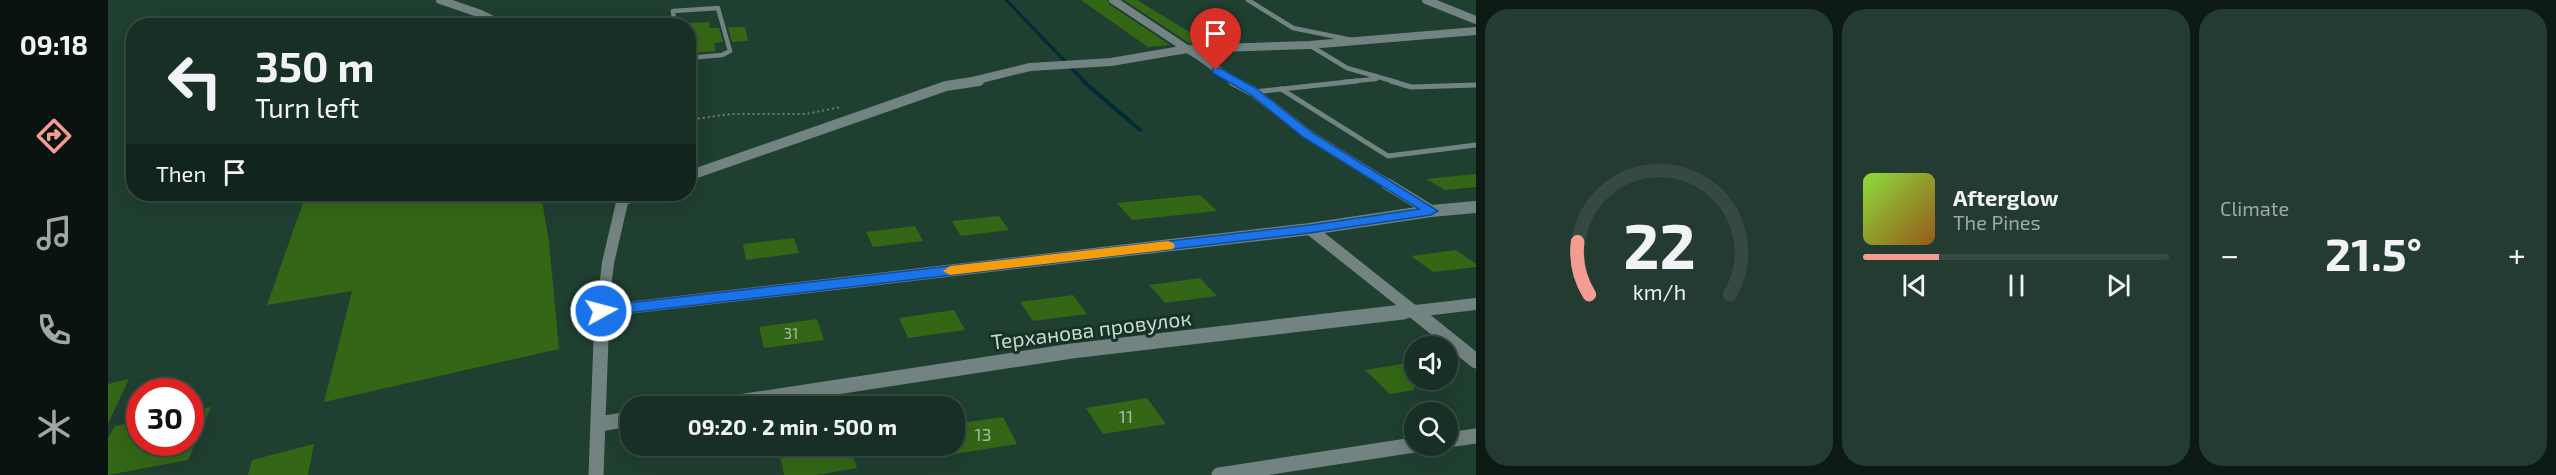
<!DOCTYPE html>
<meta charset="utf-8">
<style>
:root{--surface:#172f25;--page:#243b32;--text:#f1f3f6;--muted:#9ea9a7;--line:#364a42;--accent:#f59c92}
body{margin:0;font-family:"Exo 2",sans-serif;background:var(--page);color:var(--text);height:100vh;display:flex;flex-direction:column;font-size:22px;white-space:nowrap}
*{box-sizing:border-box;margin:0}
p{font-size:20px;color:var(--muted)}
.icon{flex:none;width:33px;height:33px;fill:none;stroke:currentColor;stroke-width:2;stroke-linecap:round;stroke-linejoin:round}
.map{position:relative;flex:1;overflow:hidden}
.side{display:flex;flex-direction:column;gap:9px;padding:9px;background:#0d1a14;width:1080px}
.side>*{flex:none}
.banner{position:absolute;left:18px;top:18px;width:570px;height:183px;border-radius:24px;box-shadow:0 6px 24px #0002,0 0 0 2px var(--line);background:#172f25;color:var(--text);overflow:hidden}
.tools{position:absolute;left:1296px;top:336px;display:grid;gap:12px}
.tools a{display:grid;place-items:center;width:54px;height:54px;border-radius:50%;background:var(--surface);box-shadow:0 6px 24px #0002,0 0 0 2px var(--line);font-size:30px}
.speed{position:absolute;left:18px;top:378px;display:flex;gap:12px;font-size:30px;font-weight:700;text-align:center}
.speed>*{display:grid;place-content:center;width:78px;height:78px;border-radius:50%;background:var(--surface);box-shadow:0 6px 24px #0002,0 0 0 2px var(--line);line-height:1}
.speed .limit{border:9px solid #d22;background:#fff;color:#111}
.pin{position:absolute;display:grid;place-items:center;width:51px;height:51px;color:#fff;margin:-62px -26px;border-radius:50% 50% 50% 0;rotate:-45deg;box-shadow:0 0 6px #0007}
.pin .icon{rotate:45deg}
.me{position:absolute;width:66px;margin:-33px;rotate:83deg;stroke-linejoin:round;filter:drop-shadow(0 0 4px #0008)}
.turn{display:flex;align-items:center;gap:21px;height:126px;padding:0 30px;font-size:27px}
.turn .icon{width:78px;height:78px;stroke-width:2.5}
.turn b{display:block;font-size:42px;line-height:51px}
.then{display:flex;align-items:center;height:57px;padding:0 30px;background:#0003;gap:12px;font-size:22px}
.big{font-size:45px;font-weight:700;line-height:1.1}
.side .widget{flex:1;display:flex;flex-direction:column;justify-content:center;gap:9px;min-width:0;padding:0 21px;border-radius:24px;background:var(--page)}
.side .dial{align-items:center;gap:0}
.dial svg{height:156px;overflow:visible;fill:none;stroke:var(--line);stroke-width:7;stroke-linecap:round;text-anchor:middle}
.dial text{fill:var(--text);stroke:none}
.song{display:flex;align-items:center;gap:18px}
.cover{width:72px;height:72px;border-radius:9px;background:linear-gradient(135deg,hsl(90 70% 55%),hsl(30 70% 35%))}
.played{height:6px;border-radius:3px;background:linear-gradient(90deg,var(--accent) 25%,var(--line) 25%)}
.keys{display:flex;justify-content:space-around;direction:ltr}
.heat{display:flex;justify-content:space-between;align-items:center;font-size:33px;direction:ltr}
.side .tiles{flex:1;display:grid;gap:9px;grid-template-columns:repeat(3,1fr)}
.trip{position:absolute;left:512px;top:396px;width:345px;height:60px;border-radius:24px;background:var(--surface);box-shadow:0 6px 24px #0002,0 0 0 2px var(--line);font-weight:700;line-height:60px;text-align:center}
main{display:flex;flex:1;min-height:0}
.tabs{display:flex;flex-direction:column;width:108px;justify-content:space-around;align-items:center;background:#09130f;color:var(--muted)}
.tabs .icon{width:42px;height:42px}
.tabs .selected{color:var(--accent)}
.tabs b{font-size:27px;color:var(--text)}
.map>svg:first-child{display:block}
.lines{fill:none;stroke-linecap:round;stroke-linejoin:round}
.stream-far1{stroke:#002b36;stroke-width:3}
.stream{stroke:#002b36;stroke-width:4}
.building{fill:#336716}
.path{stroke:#688276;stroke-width:2;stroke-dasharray:2 3;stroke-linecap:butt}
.service-far1{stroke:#728382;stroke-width:4.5}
.service{stroke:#728382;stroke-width:5}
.minor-far3{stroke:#728382;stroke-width:8}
.minor-far2{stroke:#728382;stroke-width:10}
.minor-far1{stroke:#728382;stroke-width:12}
.minor{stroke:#728382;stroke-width:15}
.route{fill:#1a73e8;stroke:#114b97;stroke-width:1.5}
.slow{fill:#f59e0b}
.labels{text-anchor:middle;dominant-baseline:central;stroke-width:6;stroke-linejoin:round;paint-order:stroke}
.number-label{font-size:15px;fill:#a3bca2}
.near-number-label{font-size:18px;fill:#a3bca2}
.near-street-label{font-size:21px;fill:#c8d9d0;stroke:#153427}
</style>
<main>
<nav class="tabs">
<b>09:18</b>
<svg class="icon selected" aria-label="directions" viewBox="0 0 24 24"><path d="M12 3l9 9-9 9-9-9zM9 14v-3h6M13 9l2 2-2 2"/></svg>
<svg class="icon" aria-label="music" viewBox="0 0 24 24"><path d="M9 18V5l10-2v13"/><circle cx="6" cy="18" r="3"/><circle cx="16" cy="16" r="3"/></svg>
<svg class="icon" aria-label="phone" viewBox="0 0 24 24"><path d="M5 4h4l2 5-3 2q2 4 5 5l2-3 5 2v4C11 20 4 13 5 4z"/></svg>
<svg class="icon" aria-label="climate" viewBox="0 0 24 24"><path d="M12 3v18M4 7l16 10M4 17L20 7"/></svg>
</nav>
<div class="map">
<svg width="1368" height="475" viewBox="0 0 1368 475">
<rect width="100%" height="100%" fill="#1f3f31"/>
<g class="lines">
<!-- stream-far1 -->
<path class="stream-far1" d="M898,0l79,82"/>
<!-- stream -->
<path class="stream" d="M975,81l57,49"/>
</g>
<!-- building -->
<path class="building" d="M973,0h26l3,5 60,40 -22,2z
M1016,0h13l69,42 -17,1z
M601,22l1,6h9l4,14 -9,1 2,8 -24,2 -5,-30z
M620,27h17l3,14 -16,1z
M1368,174v13l-31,3 -19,-11z
M247,194h186l8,48 10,107 -235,53 28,-111 -85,14 37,-105z
M1092,195l17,16 -85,9 -15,-17z
M891,216l10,14 -48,6 -9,-15z
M807,226l8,15 -50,6 -7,-15z
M686,238l5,15 -53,7 -3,-16z
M1348,250l20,14v3l-43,5 -22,-16z
M1092,278l17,18 -52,7 -16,-18z
M965,295l14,19 -54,7 -13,-19z
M846,310l11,20 -57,8 -9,-20z
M709,319l7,21 -60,8 -5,-21z
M1306,362v28l-24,4 -25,-24z
M21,379l-21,45v-40z
M1039,398l19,26 -63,10 -17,-26z
M103,407l-23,53 -80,15v-37l7,-12 25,-5v21h50v-31z
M895,417l14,27 -63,10v-30z
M206,444l-6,31h-60l4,-15z
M702,446h40l7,22 -41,7h-32l-5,-25z"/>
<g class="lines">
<!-- path -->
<path class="path" d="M580,120l43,-6h75l35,-7"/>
<!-- service-far1 -->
<path class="service-far1" d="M1140,0l45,28 59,12
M567,26l-2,-15 45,-3 12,43 -8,4 -34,3
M1201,45l38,23 49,14
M1235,82l33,-3"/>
<!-- service -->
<path class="service" d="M1283,81l20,6 65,-2
M1173,89l107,67 88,-11
M1146,92l103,-11"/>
<!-- minor-far3 -->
<path class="minor-far3" d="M332,0l41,14 24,12
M1005,0l74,49c18,8 31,24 49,33
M1318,0l50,20
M861,82l61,-15 81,-5 76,-13 122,-4 167,-14"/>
<!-- minor-far2 -->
<path class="minor-far2" d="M1125,81l21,11 53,42 82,51
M580,176l258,-90 33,-5"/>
<!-- minor-far1 -->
<path class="minor-far1" d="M1279,184l44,27
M513,200l19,-6
M1202,229l107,85
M493,311l709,-82 121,-18 45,-4
M494,314l6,-51 16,-69
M1282,314l86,-10"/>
<!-- minor -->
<path class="minor" d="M1307,312l61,49
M605,406l359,-55 331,-39
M491,424l31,-5
M1340,440l28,-4
M488,475l6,-163
M1111,475l195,-30"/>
</g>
<!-- route -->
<path class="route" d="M1105,68h7l37,21 54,43 127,79 -7,4 -121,18 -709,83 -5,-1 -2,-4 2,-4 5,-1 709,-81 109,-16 -116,-72 -53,-43 -37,-21z"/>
<!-- slow -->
<path class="slow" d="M1060,241l5,2 2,3 -2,3 -223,26 -7,-4 7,-5z"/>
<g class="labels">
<!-- number labels -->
<g class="number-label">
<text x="683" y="333">31</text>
</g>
<!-- near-number labels -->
<g class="near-number-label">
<text x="1018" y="416">11</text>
<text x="875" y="434">13</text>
</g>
<!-- near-street labels -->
<g class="near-street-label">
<text transform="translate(983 329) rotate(-7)">Терханова провулок</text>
</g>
</g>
</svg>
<div class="tools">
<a><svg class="icon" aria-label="sound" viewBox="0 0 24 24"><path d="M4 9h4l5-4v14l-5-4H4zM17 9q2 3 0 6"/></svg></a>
<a><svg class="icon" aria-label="search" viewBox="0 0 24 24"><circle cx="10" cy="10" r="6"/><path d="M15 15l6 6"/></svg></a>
</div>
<div class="speed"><div class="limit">30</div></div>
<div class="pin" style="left:1108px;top:70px;background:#d93025"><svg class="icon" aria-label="arrive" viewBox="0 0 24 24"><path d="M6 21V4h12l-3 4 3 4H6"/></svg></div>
<svg class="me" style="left:493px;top:311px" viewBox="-20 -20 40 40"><circle r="17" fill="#1a73e8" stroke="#fff" stroke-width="3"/><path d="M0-11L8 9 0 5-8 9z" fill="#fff"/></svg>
<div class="trip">09:20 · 2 min · 500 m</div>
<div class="banner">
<div class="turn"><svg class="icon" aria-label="left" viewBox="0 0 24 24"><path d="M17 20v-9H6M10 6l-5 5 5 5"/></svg><div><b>350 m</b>Turn left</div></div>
<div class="then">Then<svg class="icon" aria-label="arrive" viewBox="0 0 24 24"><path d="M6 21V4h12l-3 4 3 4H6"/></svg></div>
</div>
</div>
<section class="side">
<div class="tiles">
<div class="widget dial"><svg viewBox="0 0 100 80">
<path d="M14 69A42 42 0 1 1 86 69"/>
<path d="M14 69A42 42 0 0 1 8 42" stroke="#f59c92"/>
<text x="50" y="56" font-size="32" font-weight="700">22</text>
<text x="50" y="72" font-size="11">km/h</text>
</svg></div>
<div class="widget">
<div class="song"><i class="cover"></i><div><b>Afterglow</b><p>The Pines</p></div></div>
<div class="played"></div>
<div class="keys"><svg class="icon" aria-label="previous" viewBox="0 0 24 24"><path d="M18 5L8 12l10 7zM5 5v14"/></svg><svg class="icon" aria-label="pause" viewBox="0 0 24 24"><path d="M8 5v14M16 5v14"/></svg><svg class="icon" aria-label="next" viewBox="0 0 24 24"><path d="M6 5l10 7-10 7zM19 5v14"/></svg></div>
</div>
<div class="widget"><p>Climate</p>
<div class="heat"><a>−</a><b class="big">21.5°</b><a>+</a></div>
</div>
</div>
</section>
</main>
